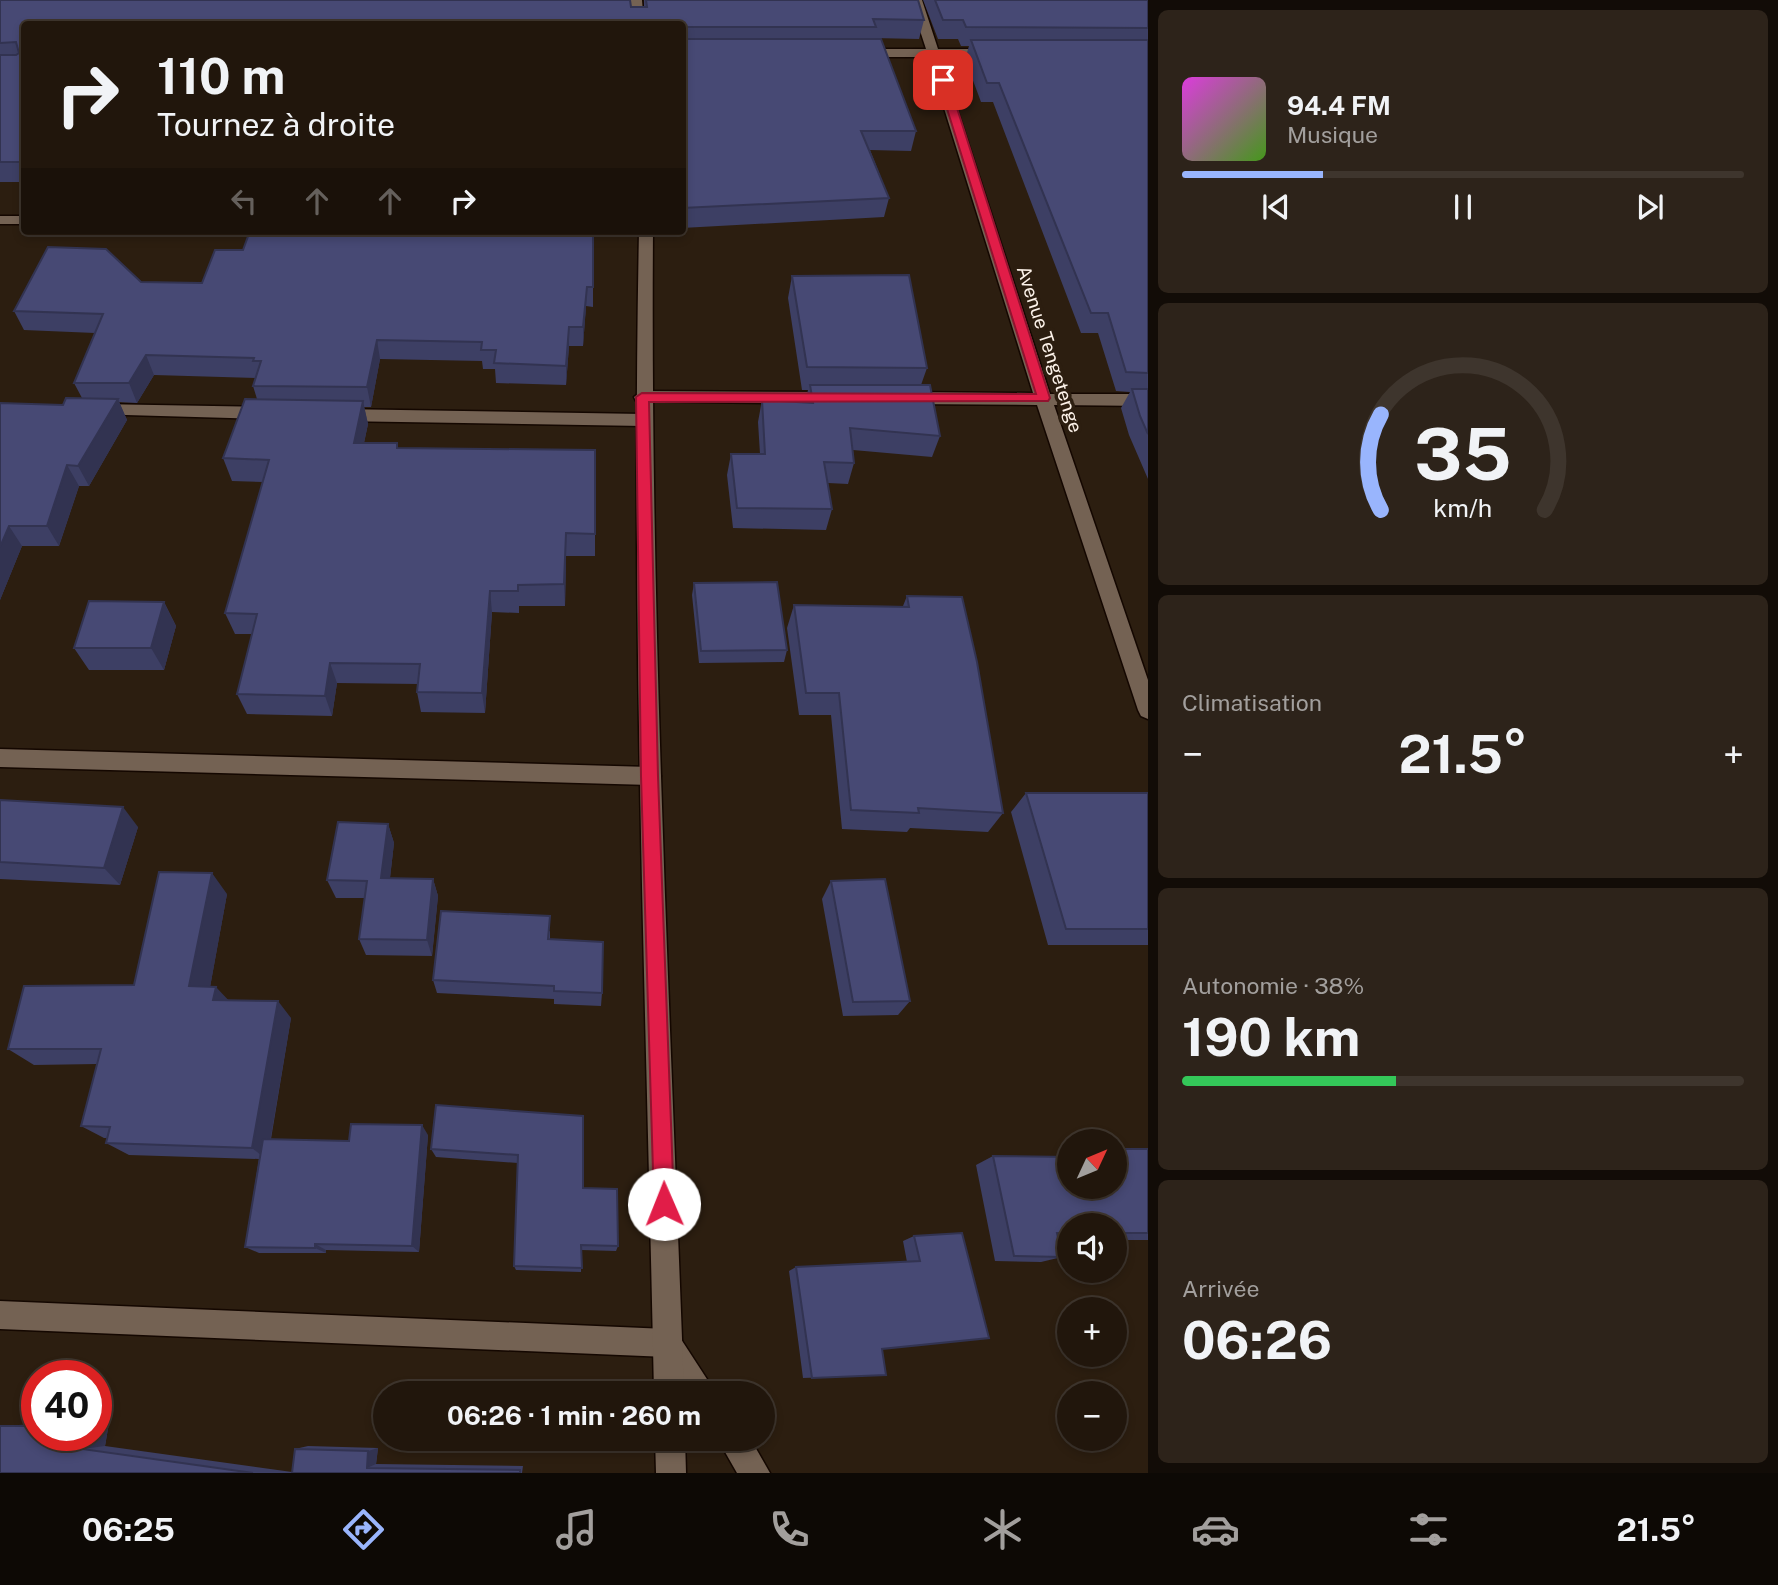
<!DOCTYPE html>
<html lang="fr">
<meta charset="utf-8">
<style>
:root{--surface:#21160c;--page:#2d231a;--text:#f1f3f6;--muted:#a29f9d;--line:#3e352d;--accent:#99b5fd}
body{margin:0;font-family:"Public Sans",sans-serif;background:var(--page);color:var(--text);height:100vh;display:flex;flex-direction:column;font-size:26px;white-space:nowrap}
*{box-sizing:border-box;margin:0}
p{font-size:23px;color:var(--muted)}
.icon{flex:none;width:38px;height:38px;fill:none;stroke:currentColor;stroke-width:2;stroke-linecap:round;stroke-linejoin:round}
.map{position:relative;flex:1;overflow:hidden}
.panel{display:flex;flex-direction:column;gap:10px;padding:10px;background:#120c07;width:630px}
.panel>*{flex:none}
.hud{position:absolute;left:21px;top:21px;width:665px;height:214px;border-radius:7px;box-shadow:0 4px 10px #0003,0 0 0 2px var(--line);background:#21160c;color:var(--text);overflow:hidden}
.needle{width:46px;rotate:46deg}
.controls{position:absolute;left:1057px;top:1129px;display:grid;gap:14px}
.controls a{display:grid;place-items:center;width:70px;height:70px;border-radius:50%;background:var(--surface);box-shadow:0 4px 10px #0003,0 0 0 2px var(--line);font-size:35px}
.speed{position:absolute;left:21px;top:1360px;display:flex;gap:14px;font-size:35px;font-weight:700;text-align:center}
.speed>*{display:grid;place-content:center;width:91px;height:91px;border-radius:50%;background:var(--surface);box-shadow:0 4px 10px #0003,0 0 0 2px var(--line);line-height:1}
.speed .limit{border:10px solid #d22;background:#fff;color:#111}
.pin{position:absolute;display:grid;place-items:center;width:60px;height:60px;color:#fff;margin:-30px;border-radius:14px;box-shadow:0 4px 10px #0006}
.me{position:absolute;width:77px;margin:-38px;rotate:359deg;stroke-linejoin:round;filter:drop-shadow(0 0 5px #0008)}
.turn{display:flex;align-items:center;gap:24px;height:147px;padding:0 21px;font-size:32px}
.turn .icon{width:91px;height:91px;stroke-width:2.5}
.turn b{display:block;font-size:49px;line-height:60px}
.lanes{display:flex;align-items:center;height:66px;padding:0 21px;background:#0003;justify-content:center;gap:35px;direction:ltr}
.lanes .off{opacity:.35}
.big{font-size:52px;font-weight:700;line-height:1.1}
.panel .tile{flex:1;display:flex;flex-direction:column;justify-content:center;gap:10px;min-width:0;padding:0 24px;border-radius:10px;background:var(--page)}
.panel .dial{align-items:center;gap:0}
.dial svg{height:182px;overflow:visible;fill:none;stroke:var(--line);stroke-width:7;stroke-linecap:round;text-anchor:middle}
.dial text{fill:var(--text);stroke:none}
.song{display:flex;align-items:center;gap:21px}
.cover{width:84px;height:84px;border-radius:10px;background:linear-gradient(135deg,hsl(300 70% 55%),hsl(100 70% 35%))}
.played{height:7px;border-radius:4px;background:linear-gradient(90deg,var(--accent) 25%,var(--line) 25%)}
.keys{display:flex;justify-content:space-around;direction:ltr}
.heat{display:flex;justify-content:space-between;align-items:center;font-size:38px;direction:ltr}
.charge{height:10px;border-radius:5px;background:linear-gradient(90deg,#34c759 38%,var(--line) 0)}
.trip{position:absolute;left:373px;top:1381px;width:402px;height:70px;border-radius:35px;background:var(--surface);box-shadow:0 4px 10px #0003,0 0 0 2px var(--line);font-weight:700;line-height:70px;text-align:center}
.tabs{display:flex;height:112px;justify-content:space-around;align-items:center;background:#0d0905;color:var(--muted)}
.tabs .icon{width:49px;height:49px}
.tabs .on{color:var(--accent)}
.tabs b{font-size:32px;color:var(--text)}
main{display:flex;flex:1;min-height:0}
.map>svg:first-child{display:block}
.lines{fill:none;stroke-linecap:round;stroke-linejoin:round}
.lane-casing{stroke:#140700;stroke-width:3}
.street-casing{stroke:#140700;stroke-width:3}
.secondary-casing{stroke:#140700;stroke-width:3}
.lane{fill:#746253;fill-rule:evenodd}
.street{fill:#746253;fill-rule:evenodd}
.secondary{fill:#746253;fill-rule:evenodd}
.wall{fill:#3d3f64}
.shaded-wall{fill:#323351}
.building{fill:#474974;stroke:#323351;stroke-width:2}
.route{fill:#e11d48;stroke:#92132f;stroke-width:2}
.labels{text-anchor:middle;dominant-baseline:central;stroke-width:7;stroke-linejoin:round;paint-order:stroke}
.far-street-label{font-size:19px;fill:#fcf2e9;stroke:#2c1e10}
</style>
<main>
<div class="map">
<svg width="1148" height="1473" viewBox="0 0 1148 1473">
<rect width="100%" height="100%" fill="#2c1e10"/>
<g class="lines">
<defs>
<path id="lane" d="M667,1329l10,4 39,60h-32l-31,-50 4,-10z
M717,1438h33l20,35h-33z"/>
<path id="street" d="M910,0h12l16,49h57l6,4 -6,4h-55l110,337h98v12l-94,-1 94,275v39l-7,-3 -3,-6 -101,-305 -133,-1 -8,-6 8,-6 129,1 -105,-336h-68l-6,-4 6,-4h66z
M0,216h24v8h-24z
M642,391l191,1 8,6 -8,6 -197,-3 -2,-4z
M97,404l170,3 8,6 -8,6 -176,-5 -2,-4 2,-4z
M338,409l305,5 8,6 -8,6 -305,-5 -8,-6z
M0,749l650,18 8,2 3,7 -3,7 -8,2 -650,-18z
M0,1301l667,28 10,4 4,10 -4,10 -10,4 -667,-28z"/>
<path id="secondary" d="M630,0h12l2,24h-12z
M639,231h14c-3,388 17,775 31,1162h-30c-8,-387 -23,-774 -15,-1162z
M655,1438h30l1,35h-30z"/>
</defs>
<!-- lane casing -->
<use href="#lane" class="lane-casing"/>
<!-- street casing -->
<use href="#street" class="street-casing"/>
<!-- secondary casing -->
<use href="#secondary" class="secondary-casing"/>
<!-- lane -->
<use href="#lane" class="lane"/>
<!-- street -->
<use href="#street" class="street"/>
<!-- secondary -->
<use href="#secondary" class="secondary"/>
</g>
<!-- wall -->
<path class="wall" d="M0,0l631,7h13v-7h274l6,20 -5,19 -46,-1v1l43,92 -5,20 -41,-1 19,48 -5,19 -202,11v-204h-658v158h-24z
M923,0h225v479l-19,-44 -8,-27 9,-16 -14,-1 -18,-58h-17l-88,-231h-12l-16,-43 4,-13h-8l-3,-7h-20z
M243,250l350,37v20l-7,-1 -3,40h-14l-3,39 -70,-2 -1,-14h-12l-1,-8 -102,-2 -9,48h-7l4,17 -4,19 35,5 196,86v22h-29l-1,50h-46v7l-27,-1 -7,101 -64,-1 -4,-20 1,-8 -81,-1 -5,33 -85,-2 -10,-20 15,-60h-17l-10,-21 38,-131 -31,-1 -9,-23 34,-59 -4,-13 3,-8 -102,-3 -17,28 -18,-1 8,18 -38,66h-10l-20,60h-37l-22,54v-197l63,2 19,-7 -8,-15 21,-50 -71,-3 -10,-19 127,-29 61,1z
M792,276l135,92 -6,17 19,51 -8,21 -79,-7 1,13 -6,21 -20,-1 4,26 -6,21 -93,-2 -6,-53 4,-21h29l-2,-32 4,-22 43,2 3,-12h-6l-14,-92z
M694,583l93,67 -3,12 -85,1 -7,-68z
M907,596l96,217 -15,19 -78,-4 -3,4 -65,-3 -11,-114h-32l-12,-87 7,-23 109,1z
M164,602l12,24 -12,44h-75l-15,-22z
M1026,793h122v152h-100l-37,-133z
M0,800l138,27 -18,58 -120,-6z
M388,824l6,19 -4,35 43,1 5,17 -6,60 -66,-1 -7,-16 6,-41h-29l-9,-18z
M831,881l79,120 -12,14 -55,1 -21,-117z
M227,894l-17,93 18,13 63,18 -20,121 78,2 79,-6 -9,117 -93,-2v3h-67l-14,-6 14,-88 -130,-4 -23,-12 1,-5h-3l-23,-12 16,-62 -63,1 -26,-16 126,-64z
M550,931v8l52,54 -1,13 -47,-2v-5l-117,-6 -4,-13z
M436,1105l147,83 35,58 -2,5 -35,-1v22l-65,-2 -2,-4 4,-103 -82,-6 -5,-8z
M1148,1149v91h-33v-15h-46v14h-11l4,18 -21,5 -46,-1 -19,-96 17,-9 76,30z
M962,1233l-80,116 4,26 -83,3 -14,-107 7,-4 111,-5 -4,-21 11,-5z
M96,1423h13l-4,23 187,26 3,-23 13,-3 70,2 -2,16 147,2 -1,7h-522v-47l37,-2v11h59z"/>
<!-- shaded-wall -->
<path class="shaded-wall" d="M587,287l-1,19 -3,40v-19z
M569,327v19l-3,39v-19z
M377,340l3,19 -9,48 -4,-20z
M146,355l8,20 -17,28 -8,-20z
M118,399l9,21 -38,66 -11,-20z
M363,401l5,23 -9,42 -5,-23z
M67,465l12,21 -20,60 -12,-20z
M9,526l13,20 -22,54v-53z
M566,533v23l-1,50 -1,-22z
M490,591l2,21 -7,101 -3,-20z
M164,602l12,24 -12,44 -13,-22z
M330,663l7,20 -5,33 -7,-20z
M123,807l15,20 -18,58 -16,-17z
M388,824l6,19 -6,52 -7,-17z
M212,873l15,21 -20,110 -18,-18z
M433,879l5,17 -6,60 -5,-16z
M216,987l16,17 -19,-4z
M278,1001l13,17 -24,142 -15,-12z
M422,1125l6,10 -9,117 -7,-6z
M315,1244l11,6v3l-11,-5z
M109,1423l-4,23 -23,3 3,-14h11v-11z
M378,1448l-2,16 -9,4 1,-17z"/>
<!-- building -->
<path class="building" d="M0,0h630l1,7h16l-1,-7h272l6,20 -51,-1 3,8h-194v-3h-658v138h-24v-107h16l3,-2 -3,-11 -16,1z
M935,0h213v28l-182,-1 -3,-7h-20z
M682,38l2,1h197l35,92h-55l28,67 -207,10z
M971,40h177v333l-22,-1 -18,-59h-17l-92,-230h-12z
M250,231h343v56h-6l-4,40h-14l-3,39 -72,-3 2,-13h-15l1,-8 -105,-2 -10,47 -114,-1 8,-25h-8l1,-3 -108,-3 -17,28h-55l29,-69 -89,-3 34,-64 58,2 35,33 61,1 13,-33h28z
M909,275l18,93 -120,-1 -15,-91z
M810,385h120l10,51 -90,-8 4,35 -30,-1 8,47 -95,-1 -6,-54h34l-3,-54 51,3z
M1132,389h16v45l-8,-18z
M66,398l52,1 -40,67 -11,-1 -20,61h-38l-9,21v-144l63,2z
M245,399l118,2 -9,42h43v5l198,2v84l-29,-1 -2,51 -46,1v6h-28l-8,102 -65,-1 3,-28 -90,-1 -5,33 -88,-2 20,-80 -32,-1 44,-153 -46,-2z
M777,582l10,68 -86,1 -7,-68z
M907,596l55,1 15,65 26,151 -85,-5 1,5 -68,-3 -12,-117h-33l-12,-88 115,2z
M89,601l75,1 -13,46h-77z
M1026,793h122v136h-82z
M0,800l123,7 -19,61 -104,-6z
M338,822l50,2 -7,54 52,1 -6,61 -68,-1 8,-58 -40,-1z
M159,872l53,1 -23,113 27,1 -3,13 65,1 -26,147 -146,-5 4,-16 -29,-1 20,-77h-93l16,-63 110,-1z
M885,879l25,122 -57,1 -22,-121z
M441,911l109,5 -2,23 55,3 -1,51 -48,-2v-5l-121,-6z
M436,1105l147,11v72l34,1 1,57 -37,-1 1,23 -68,-2 4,-111 -87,-6z
M351,1124l71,1 -10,121 -97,-2v4l-70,-1 18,-108 86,2z
M1115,1149h33v84h-33v-8h-46v8h-12l5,24 -48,-1 -21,-100 76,1v29h46z
M962,1233l27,105 -107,11 4,26 -74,3 -16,-111 124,-6 -6,-25z
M0,1426h37v9h48l-3,14 171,24h-253z
M295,1449l73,2 -1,17 153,2v3h-228z"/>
<!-- route -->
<path class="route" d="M943,77l5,3 102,318 -2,3 -399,1 9,374 16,428 -3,7 -7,3 -7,-3 -3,-7 -13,-428 -5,-379 6,-4 394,1 -98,-314z"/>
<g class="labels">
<!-- far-street labels -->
<g class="far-street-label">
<text transform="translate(1050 349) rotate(72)">Avenue Tengetenge</text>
</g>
</g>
</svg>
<div class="controls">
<a><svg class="needle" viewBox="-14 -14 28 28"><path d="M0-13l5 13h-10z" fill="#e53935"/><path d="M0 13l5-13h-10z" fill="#a29f9d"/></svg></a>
<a><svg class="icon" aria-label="sound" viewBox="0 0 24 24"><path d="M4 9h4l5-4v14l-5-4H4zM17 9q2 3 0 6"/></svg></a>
<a>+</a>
<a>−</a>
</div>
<div class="speed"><div class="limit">40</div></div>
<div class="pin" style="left:943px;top:80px;background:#d93025"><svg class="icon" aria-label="arrive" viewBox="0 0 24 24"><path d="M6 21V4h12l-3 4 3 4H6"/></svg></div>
<svg class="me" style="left:664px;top:1204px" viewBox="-20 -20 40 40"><circle r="19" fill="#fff"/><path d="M0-13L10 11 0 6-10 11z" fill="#e11d48"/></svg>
<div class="trip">06:26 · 1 min · 260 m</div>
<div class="hud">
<div class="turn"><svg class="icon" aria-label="right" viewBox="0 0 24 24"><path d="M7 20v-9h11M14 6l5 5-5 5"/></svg><div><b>110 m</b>Tournez à droite</div></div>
<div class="lanes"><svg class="icon off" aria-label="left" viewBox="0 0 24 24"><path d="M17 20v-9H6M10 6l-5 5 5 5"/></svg><svg class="icon off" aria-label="ahead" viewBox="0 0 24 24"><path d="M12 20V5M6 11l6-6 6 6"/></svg><svg class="icon off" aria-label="ahead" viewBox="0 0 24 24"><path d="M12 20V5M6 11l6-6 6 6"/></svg><svg class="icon" aria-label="right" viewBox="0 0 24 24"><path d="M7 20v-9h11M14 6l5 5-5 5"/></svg></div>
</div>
</div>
<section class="panel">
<div class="tile">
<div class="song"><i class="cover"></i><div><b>94.4 FM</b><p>Musique</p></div></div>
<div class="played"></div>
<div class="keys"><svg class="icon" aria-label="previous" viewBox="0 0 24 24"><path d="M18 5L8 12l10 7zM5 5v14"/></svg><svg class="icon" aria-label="pause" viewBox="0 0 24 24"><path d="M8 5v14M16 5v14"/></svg><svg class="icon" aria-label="next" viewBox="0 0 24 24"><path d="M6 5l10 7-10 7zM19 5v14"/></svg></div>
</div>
<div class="tile dial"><svg viewBox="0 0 100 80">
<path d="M14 69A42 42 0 1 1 86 69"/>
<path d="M14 69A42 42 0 0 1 14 27" stroke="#99b5fd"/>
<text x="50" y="56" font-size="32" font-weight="700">35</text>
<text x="50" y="72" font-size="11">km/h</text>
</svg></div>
<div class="tile"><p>Climatisation</p>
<div class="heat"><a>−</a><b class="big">21.5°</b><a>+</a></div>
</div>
<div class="tile"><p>Autonomie · 38%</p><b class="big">190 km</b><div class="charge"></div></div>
<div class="tile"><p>Arrivée</p><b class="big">06:26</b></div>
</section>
</main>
<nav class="tabs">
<b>06:25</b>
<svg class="icon on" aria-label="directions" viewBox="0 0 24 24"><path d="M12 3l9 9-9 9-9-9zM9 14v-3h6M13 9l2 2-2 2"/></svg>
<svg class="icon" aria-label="music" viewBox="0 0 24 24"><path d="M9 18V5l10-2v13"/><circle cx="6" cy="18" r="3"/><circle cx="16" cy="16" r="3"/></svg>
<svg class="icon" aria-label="phone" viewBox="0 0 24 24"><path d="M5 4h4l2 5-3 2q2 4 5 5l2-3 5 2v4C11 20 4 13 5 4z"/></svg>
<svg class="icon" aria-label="climate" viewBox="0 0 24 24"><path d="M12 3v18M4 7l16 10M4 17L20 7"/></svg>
<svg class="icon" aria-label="car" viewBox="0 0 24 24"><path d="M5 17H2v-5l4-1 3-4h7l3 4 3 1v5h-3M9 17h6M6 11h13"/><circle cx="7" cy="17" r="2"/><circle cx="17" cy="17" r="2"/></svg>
<svg class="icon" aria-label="filters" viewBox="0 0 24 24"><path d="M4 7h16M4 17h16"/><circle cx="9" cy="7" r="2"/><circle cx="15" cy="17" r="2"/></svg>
<b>21.5°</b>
</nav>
